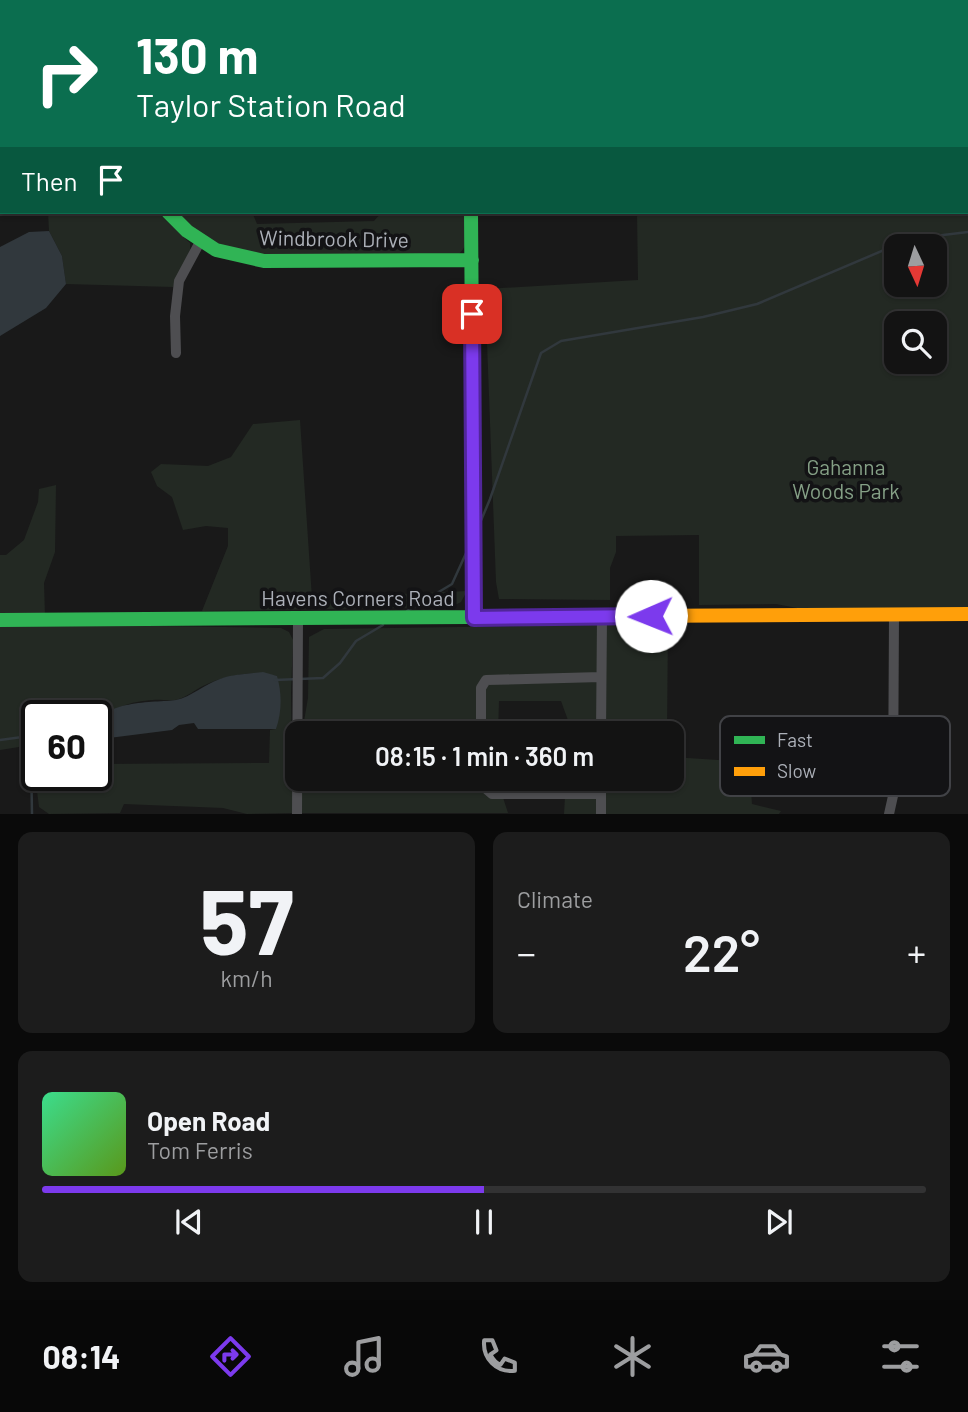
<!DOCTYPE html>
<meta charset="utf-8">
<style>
:root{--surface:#131313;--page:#1c1c1c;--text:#f1f3f6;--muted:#9d9ea0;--line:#323233;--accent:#7c3aed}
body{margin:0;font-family:Barlow,sans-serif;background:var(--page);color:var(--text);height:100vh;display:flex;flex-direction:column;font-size:26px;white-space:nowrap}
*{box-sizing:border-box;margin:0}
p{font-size:23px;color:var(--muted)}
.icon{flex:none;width:38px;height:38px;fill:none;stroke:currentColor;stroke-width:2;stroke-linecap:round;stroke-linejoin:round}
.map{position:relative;height:814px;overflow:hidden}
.sheet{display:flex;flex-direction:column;gap:18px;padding:18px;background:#0a0a0a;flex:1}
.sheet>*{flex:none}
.hud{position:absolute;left:0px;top:0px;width:970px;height:214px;box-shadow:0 2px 5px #0004,0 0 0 2px var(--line);background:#0b6e4f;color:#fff;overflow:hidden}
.needle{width:46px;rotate:176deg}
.buttons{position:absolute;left:884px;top:234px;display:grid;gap:14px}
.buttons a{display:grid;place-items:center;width:63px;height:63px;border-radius:14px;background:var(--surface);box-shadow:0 2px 5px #0004,0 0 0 2px var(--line);font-size:35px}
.speed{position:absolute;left:21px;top:700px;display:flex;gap:14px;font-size:35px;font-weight:700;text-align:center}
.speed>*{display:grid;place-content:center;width:91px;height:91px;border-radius:50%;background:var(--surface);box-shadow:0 2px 5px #0004,0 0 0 2px var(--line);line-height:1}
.speed .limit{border:4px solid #111;border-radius:10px;background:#fff;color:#111}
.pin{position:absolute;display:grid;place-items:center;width:60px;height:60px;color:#fff;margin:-30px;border-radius:14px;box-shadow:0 4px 10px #0006}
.me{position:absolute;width:77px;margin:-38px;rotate:269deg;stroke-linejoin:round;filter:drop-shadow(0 0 5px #0008)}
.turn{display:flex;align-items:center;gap:24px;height:147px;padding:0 21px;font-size:32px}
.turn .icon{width:91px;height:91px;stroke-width:2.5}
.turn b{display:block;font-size:49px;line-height:60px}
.then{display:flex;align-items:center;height:66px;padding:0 21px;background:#0003;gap:14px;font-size:26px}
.big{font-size:52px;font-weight:600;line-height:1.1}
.sheet .widget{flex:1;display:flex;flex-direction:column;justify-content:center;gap:10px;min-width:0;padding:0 24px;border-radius:14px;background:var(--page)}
.sheet .dial{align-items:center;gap:0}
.dial b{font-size:91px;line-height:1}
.song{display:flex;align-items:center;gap:21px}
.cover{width:84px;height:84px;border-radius:10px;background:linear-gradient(135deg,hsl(150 70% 55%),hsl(90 70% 35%))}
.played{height:7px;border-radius:4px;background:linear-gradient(90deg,var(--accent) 50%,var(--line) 50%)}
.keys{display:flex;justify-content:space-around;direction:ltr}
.heat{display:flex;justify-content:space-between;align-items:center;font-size:38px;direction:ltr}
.sheet .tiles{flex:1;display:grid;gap:18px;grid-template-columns:1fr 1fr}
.widget:last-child{grid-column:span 2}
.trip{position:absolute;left:285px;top:721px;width:399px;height:70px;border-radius:14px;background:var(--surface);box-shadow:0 2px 5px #0004,0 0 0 2px var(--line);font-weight:600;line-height:70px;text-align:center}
.dock{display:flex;height:112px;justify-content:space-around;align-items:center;background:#080808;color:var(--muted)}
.dock .icon{width:49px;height:49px}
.dock .selected{color:var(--accent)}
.dock b{font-size:32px;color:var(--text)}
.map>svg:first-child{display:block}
.green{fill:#232923;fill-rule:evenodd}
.water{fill:#31383d}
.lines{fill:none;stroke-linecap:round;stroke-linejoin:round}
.stream{stroke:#31383d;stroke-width:2.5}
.street{stroke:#4e4e51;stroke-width:10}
.fast{stroke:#30b455;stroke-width:14}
.slow{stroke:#ff9f0a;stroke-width:14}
.route-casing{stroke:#51269a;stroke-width:18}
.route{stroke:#7c3aed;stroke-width:12}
.labels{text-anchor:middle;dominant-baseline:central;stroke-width:7;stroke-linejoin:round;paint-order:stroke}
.street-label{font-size:21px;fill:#acb0b8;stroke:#131315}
.park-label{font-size:21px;fill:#85a086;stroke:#131315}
.key{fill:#131315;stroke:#414246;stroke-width:2}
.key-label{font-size:19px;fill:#acb0b8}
</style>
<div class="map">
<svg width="968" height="814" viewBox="0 0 968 814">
<rect width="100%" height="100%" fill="#191919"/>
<!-- green -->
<path class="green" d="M265,0h198v2h-200z
M481,0h487v610l-155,1 -37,-7 -77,1v-70l-83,1v16l-6,16v32l-111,-1 -3,-17 -11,-293 153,-9 -1,-68h331v-210zM896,247h38v38h-38zM896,324h38v38h-38z
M48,212h109l33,31v7l-17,37 -107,-3 -4,-28 -13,-25z
M175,212h77l5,12 117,-3 8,-9h85c0,15 4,32 -9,43l-198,2 -42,-10 -26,-17z
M300,420l12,178 155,-7 -6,11 -10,5 -249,4 26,-65v-18l-22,-2 -23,4 -11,-33 -15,-11 -6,-14 10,-8 47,2 23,-9 22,-33z
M56,485l-1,67 -11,31 1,33h-45v-61h6l18,-15 14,-38 1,-13z
M668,624l-1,109h-98v-10l-8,-22h-62l-1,32h-196l6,-35 1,-61 15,-8z
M94,625l187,3 8,4 4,8 -2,53 2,120 -46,1 -24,-6 -99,-4 -4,9 -71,1 -10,-7 -2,-16 2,-16h57v-44l5,8 -4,25 172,-1 1,-33 6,-1 1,-53c-24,-6 -52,-1 -74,10 -8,4 -15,10 -24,13 -8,3 -18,0 -26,1 -20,1 -47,8 -57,26v-10h-59v33l-12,-3 -25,4v-124z
M672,757l77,5 3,42 29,7 -2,3h-215l2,-35h106z
M302,779h195l11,34h-206z"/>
<!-- water -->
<path class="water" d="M49,231l13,25 4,28 -20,24 -46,28v-89l29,-15z
M263,672l14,4c5,17 5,36 -1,53h-78l-4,-6 -15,2 -7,5 -71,9 -5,-8c1,-32 59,-28 80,-31 15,-3 29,-16 44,-21 13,-5 29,-5 43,-7z"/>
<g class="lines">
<!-- stream -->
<path class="stream" d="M480,523l10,-24 51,-146 20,-12 142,-24 54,-13 153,-65 58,-7
M407,611l45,-27 15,-33
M275,680l48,-2 17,-15 16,-22 27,-16
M0,740l37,-5
M32,814l-1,-56 6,-7"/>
<!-- street -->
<path class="street" d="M0,161h2
M176,353l-1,-37 4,-35 22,-41
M481,733v-45l5,-8 115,-3
M601,733l1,-116
M482,779l3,9 7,6h109
M297,814l1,-196
M601,814v-35
M889,814l4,-18 1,-182"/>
<!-- fast -->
<path class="fast" d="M168,212l19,19 29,19 48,11 208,-1
M471,212l3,406
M0,620l624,-4"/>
<!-- slow -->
<path class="slow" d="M468,0v2
M624,616l344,-2"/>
</g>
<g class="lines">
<defs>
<path id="route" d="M472,314l2,304 177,-2"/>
</defs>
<!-- route casing -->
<use href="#route" class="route-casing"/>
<!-- route -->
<use href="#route" class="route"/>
</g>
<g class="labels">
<!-- street labels -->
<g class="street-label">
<text transform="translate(334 238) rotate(1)">Windbrook Drive</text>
<text x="358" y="597">Havens Corners Road</text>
</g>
<!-- park labels -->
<g class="park-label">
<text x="846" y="466">Gahanna<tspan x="846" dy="24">Woods Park</tspan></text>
</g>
</g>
<!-- legend -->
<rect x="720" y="716" width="230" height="80" rx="10" class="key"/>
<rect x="734" y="736" width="31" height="8" fill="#30b455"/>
<rect x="734" y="767" width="31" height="9" fill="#ff9f0a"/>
<g class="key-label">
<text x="777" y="747">Fast</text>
<text x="777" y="778">Slow</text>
</g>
</svg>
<div class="buttons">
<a><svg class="needle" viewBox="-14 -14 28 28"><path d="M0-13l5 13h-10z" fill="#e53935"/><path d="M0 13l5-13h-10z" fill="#9d9ea0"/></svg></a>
<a><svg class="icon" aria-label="search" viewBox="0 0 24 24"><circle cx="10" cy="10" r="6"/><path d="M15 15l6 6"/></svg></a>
</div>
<div class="speed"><div class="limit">60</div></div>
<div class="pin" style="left:472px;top:314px;background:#d93025"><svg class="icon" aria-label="arrive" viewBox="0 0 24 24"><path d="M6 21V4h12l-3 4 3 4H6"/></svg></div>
<svg class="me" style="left:651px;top:616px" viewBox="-20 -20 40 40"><circle r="19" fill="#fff"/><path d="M0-13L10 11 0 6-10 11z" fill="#7c3aed"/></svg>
<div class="trip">08:15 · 1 min · 360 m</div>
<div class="hud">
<div class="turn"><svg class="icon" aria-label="right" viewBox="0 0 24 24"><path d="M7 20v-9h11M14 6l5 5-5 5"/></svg><div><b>130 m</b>Taylor Station Road</div></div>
<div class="then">Then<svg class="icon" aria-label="arrive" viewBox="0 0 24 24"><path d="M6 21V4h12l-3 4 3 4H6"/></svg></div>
</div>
</div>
<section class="sheet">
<div class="tiles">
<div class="widget dial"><b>57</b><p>km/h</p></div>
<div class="widget"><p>Climate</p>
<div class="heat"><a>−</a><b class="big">22°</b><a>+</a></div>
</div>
<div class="widget">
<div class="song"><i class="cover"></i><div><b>Open Road</b><p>Tom Ferris</p></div></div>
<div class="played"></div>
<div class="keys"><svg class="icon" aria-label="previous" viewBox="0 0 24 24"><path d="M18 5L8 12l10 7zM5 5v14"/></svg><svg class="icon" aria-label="pause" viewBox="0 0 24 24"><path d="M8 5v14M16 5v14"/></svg><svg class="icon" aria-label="next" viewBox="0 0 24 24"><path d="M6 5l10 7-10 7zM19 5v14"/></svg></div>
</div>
</div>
</section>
<nav class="dock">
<b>08:14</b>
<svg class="icon selected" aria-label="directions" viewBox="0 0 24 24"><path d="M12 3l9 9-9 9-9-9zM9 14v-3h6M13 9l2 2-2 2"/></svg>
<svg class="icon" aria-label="music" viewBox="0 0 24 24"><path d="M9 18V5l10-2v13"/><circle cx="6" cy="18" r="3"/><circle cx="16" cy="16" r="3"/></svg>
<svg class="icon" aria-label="phone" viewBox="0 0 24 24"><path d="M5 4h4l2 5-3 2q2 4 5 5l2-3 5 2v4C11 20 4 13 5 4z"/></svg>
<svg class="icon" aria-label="climate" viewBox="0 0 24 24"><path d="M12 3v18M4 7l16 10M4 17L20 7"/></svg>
<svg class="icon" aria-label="car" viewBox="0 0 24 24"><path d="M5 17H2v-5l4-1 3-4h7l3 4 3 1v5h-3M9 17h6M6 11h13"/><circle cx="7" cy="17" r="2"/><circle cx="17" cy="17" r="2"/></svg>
<svg class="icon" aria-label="filters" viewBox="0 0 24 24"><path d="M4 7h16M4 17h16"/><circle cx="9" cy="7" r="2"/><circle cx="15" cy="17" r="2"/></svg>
</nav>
